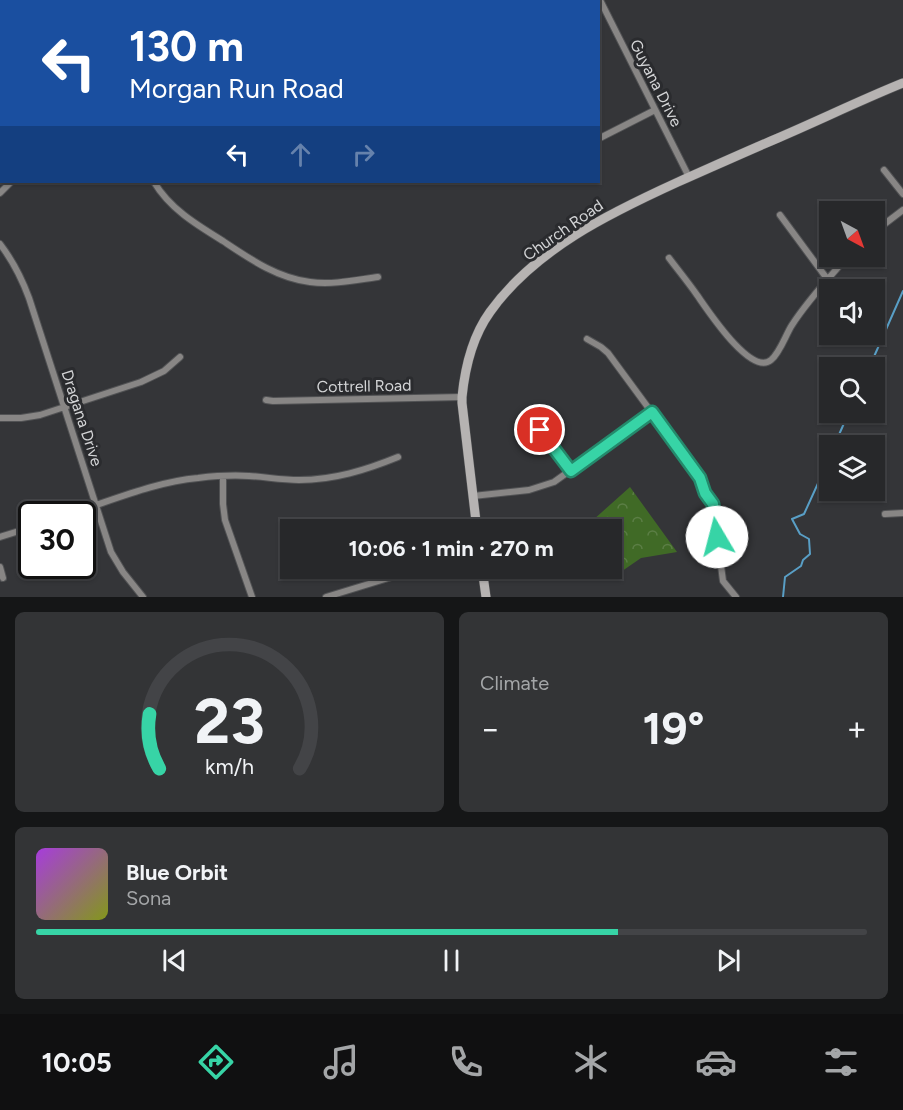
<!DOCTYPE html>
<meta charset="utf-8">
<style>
:root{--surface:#27282a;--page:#333436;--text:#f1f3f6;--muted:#a4a6a8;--line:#434447;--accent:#37d4a6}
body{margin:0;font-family:Figtree,sans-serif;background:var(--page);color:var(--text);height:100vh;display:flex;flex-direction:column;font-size:22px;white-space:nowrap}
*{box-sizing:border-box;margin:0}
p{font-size:20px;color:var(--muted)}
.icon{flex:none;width:33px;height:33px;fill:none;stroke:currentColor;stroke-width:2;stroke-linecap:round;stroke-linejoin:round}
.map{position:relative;height:597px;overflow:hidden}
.details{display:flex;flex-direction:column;gap:15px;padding:15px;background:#151617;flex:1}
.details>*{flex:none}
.top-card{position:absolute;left:0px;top:0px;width:600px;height:183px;box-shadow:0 2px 4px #0004,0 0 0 2px var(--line);background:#1a4fa0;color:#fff;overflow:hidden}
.needle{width:39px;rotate:139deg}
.tools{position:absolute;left:819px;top:201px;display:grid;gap:12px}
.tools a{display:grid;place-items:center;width:66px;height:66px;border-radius:0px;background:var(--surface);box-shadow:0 2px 4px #0004,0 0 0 2px var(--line);font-size:30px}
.speed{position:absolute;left:18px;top:501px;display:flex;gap:12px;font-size:30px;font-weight:700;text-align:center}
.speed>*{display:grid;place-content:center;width:78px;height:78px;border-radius:50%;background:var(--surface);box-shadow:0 2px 4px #0004,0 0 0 2px var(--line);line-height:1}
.speed .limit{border:3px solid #111;border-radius:9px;background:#fff;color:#111}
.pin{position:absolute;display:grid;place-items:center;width:51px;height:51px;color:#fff;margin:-26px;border:3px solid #fff;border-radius:50%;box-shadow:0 2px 6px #0007}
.me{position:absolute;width:66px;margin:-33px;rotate:352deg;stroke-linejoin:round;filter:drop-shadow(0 0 4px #0008)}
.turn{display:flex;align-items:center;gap:21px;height:126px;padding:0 30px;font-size:27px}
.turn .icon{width:78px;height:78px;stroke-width:2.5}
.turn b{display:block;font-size:42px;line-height:51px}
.lanes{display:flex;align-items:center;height:57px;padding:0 30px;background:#0003;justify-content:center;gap:30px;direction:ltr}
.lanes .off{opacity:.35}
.big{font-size:45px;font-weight:700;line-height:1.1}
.details .tile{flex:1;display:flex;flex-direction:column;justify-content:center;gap:9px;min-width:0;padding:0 21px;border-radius:9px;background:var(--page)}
.details .dial{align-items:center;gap:0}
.dial svg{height:156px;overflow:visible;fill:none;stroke:var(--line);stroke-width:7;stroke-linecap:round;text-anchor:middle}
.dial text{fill:var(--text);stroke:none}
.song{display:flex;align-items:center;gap:18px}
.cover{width:72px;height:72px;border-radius:9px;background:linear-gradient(135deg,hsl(280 70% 55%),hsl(70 70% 35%))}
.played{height:6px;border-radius:3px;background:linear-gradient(90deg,var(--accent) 70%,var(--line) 70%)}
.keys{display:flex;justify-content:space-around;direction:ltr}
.heat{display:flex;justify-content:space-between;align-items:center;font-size:33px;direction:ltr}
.details .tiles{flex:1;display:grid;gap:15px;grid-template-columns:1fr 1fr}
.tile:last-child{grid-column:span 2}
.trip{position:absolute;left:280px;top:519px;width:342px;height:60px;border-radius:0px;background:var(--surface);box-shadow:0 2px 4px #0004,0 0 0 2px var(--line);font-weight:700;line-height:60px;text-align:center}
.dock{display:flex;height:96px;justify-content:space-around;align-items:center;background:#101011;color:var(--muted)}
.dock .icon{width:42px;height:42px}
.dock .active{color:var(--accent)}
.dock b{font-size:27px;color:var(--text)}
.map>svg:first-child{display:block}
.forest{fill:url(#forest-crowns)}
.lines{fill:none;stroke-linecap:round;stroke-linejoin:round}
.stream{stroke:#599fc6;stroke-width:2}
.minor-casing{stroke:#515254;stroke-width:8}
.secondary-casing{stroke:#515254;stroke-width:10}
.minor{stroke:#888685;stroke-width:6}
.secondary{stroke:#b6b3b2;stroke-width:9}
.route-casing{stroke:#248a6c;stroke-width:15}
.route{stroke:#37d4a6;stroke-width:10}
.labels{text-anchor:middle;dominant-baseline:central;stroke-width:6;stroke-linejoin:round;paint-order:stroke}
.street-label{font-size:16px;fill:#d3d4d6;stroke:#2a2b2e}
</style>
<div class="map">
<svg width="903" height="597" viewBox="0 0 903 597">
<defs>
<pattern id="forest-crowns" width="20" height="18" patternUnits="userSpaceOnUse" patternTransform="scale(1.5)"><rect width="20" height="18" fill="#406a26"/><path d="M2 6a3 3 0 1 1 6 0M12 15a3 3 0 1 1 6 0" fill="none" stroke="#5b7e45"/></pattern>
</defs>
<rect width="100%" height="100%" fill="#343538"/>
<!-- forest -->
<path class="forest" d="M630,487l47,65 -36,6 -29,20 -7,-9 7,-1v-38l-29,-1z"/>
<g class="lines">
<!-- stream -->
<path class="stream" d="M869,368l34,-77
M834,446l15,-34
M783,597l2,-20 16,-11 2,-6 7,-6 -1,-15 -9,-5 -8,-15 12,-5 26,-57"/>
<defs>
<path id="minor" d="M77,0l2,2
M600,0l89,177
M411,2v-2
M0,123l2,2
M598,139l57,-29
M884,170l19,24
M154,182c16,27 43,43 69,59 27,18 54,37 87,41 23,3 46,-2 68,-5
M0,193l11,-11
M780,215l48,65
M874,232l29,-22
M0,244c13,17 22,35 29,54l82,254 12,20 20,25
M669,258c9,12 19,24 28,37 10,14 54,82 74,65 9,-7 15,-26 21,-35 16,-25 37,-47 56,-69
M587,339l14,8 7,6 92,125 5,15 8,11 10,77 13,16
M266,400l7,1 189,-4
M0,418h21l19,-3 101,-33 23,-11 16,-14
M540,430l31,41
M223,476v28l2,16 27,77
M473,496l56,-6 25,-8 98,-70
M69,514c42,-13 85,-32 129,-36 17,-2 34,-3 51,-2 17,1 33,4 50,4 35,0 67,-10 99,-23
M885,514l18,-1
M0,537l32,-10
M0,567l3,11
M326,597l95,-29"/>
<path id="secondary" d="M477,530l-15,-127v-6c3,-30 10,-60 28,-85 45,-63 120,-99 188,-130 34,-15 67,-30 100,-44 42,-18 83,-38 125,-55
M482,568l4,29"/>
</defs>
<!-- minor casing -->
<use href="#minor" class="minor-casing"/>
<!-- secondary casing -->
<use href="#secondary" class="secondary-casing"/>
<!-- minor -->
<use href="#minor" class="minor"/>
<!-- secondary -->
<use href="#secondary" class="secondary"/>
</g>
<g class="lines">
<defs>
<path id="route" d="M540,430l31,41 81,-59 48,66 5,15 8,11 4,33"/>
</defs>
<!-- route casing -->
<use href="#route" class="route-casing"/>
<!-- route -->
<use href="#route" class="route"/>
</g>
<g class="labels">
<!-- street labels -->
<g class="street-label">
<text transform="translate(656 83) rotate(63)">Guyana Drive</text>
<text transform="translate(563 230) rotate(-35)">Church Road</text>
<text transform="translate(364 386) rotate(-1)">Cottrell Road</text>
<text transform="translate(82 418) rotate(72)">Dragana Drive</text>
</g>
</g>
</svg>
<div class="tools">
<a><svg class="needle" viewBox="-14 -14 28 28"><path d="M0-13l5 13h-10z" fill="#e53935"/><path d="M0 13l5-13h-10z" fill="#a4a6a8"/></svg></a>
<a><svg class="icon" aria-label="sound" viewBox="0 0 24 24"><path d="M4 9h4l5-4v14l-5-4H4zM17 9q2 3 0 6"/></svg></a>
<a><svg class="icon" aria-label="search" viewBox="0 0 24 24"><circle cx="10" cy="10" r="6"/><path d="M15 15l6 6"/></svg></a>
<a><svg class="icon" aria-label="layers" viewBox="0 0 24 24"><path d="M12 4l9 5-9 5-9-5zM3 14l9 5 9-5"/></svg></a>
</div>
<div class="speed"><div class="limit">30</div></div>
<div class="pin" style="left:540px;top:430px;background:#d93025"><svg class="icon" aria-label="arrive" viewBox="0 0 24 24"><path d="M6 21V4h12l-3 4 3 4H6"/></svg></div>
<svg class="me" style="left:717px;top:537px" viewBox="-20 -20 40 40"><circle r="19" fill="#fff"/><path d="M0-13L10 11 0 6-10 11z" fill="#37d4a6"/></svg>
<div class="trip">10:06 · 1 min · 270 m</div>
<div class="top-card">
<div class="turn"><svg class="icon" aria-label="left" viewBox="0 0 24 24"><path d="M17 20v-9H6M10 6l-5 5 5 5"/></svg><div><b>130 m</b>Morgan Run Road</div></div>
<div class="lanes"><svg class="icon" aria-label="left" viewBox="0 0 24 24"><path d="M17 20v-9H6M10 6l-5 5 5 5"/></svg><svg class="icon off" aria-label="ahead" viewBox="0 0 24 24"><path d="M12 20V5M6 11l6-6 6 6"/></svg><svg class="icon off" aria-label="right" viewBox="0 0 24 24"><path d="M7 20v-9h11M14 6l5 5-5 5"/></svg></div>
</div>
</div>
<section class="details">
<div class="tiles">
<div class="tile dial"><svg viewBox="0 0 100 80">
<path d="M14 69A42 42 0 1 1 86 69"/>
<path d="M14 69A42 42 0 0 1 9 41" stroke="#37d4a6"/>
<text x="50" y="56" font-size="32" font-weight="700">23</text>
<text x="50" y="72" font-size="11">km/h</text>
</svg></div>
<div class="tile"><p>Climate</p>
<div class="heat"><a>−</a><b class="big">19°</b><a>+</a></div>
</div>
<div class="tile">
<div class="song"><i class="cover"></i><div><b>Blue Orbit</b><p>Sona</p></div></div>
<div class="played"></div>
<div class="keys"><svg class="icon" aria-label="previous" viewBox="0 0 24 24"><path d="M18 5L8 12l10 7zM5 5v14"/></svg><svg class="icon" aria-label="pause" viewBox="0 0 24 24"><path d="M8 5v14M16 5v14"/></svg><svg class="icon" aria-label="next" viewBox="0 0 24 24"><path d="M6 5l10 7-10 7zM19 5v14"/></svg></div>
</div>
</div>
</section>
<nav class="dock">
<b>10:05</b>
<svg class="icon active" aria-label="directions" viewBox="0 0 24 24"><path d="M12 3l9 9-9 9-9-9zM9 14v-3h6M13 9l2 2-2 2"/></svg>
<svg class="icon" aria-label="music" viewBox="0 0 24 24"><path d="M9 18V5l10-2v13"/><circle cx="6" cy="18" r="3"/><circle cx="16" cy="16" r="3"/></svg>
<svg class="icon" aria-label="phone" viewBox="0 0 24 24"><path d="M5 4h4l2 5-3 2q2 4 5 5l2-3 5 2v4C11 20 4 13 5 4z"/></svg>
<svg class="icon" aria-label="climate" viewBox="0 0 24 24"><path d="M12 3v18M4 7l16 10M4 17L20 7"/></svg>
<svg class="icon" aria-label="car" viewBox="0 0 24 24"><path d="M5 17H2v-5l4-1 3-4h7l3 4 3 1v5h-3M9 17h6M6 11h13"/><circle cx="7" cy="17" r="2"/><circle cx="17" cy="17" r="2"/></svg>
<svg class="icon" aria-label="filters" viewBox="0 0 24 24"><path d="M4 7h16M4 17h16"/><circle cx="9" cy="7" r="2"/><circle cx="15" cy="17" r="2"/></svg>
</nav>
